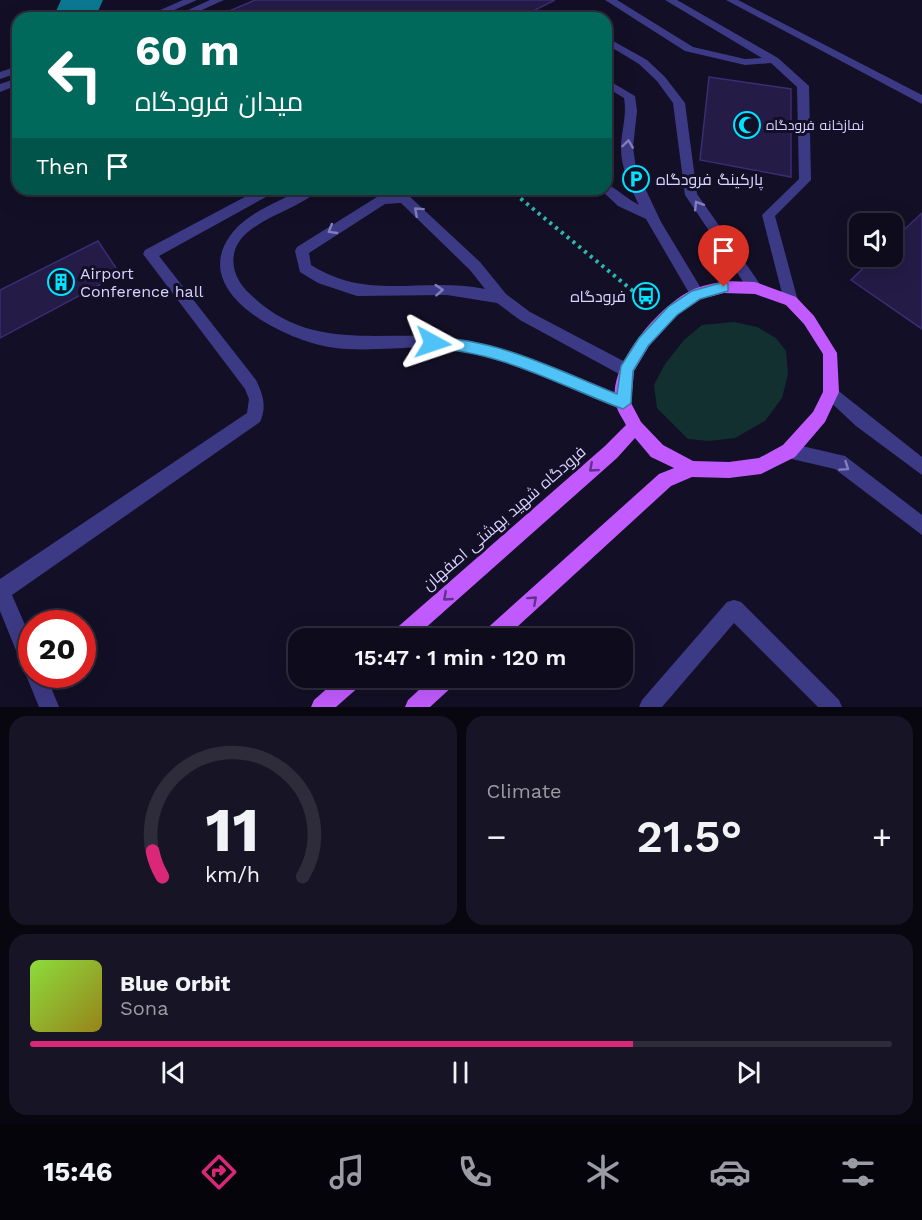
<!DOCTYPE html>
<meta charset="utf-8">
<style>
:root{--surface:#0e0b1c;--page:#171425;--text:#f1f3f6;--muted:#9b9ba3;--line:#2e2b3b;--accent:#db2777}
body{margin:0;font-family:"Work Sans",Cairo,sans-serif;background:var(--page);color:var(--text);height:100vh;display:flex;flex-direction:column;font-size:22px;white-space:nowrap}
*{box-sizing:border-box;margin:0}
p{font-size:20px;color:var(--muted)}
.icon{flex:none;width:33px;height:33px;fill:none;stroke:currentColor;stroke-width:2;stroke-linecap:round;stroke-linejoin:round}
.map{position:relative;height:707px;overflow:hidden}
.details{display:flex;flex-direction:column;gap:9px;padding:9px;background:#08060f;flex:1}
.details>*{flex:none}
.banner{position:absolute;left:12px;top:12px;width:600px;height:183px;border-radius:18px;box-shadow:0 6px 24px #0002,0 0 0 2px var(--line);background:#00695c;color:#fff;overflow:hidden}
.tools{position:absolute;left:849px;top:213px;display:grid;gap:12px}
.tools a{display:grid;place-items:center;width:54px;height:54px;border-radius:12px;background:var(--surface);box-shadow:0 6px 24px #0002,0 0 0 2px var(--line);font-size:30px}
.speed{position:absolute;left:18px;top:610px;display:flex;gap:12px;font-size:30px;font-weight:700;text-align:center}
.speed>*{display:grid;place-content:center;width:78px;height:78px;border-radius:50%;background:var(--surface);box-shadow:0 6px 24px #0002,0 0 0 2px var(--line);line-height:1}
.speed .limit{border:9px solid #d22;background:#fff;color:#111}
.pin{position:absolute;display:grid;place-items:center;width:51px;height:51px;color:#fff;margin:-62px -26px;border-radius:50% 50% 50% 0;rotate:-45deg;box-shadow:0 0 6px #0007}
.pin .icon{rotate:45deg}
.me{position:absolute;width:66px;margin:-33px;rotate:95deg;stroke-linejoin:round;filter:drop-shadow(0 0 4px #0008)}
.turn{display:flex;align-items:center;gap:21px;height:126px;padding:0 24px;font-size:27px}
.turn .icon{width:78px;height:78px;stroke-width:2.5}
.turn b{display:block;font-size:42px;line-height:51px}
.then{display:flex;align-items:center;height:57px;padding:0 24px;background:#0003;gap:12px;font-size:22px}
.big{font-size:45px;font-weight:600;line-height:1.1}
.details .card{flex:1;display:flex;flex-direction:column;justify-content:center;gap:9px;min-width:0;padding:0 21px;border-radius:18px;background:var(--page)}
.details .dial{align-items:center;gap:0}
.dial svg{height:156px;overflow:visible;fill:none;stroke:var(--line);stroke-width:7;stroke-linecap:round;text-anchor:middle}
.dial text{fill:var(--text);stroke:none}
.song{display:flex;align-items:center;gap:18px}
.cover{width:72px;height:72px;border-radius:9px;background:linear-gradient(135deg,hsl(90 70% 55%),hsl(50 70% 35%))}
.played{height:6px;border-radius:3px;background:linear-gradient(90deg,var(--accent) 70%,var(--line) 70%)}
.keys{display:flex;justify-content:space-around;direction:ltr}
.heat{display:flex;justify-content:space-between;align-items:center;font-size:33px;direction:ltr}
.details .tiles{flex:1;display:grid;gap:9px;grid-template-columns:1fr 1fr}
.card:last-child{grid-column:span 2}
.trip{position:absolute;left:288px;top:628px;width:345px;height:60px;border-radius:18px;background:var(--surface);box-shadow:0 6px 24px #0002,0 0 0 2px var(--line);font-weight:600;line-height:60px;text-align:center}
.dock{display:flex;height:96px;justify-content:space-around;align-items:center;background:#06040b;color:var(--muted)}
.dock .icon{width:42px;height:42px}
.dock .selected{color:var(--accent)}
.dock b{font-size:27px;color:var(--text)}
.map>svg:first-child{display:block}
.green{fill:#12302f}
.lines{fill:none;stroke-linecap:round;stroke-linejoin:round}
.taxiway{fill:#0a7a92;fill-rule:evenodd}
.building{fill:#241b47;stroke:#3b2d73;stroke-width:1.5}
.path{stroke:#2fb8b0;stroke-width:4;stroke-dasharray:3 4.5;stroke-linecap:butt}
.minor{fill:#3d3a85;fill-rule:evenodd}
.major{fill:#c25bff;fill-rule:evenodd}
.oneway{stroke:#837fbc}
.oneway2{stroke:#623188}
.route{fill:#4fc3f7;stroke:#337fa1;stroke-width:1.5}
.labels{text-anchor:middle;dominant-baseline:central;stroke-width:6;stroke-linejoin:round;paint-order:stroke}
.far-poi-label{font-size:14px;fill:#d9d4ff;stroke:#130f26;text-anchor:start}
.poi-label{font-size:16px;fill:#d9d4ff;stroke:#130f26;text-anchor:start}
.street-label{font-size:16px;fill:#d9d4ff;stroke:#130f26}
</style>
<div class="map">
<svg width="922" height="707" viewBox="0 0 922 707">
<rect width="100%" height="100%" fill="#130f26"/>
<!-- green -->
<path class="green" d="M734,322l23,5 19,11 10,13 2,23 -6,24 -17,23 -30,17 -26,3 -21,-2 -31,-31 -3,-23 11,-21 19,-24 18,-15z"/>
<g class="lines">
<!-- taxiway -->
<path class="taxiway" d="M61,0h42l-8,18h-42z"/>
</g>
<!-- building -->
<path class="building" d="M255,0h300l-36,18h-306z
M709,77l82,12v88l-91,-17z
M922,213v116l-71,-49 25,-24h16v-15z
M98,241l22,33 -120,64v-48z"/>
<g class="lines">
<!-- path -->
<path class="path" d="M509,189l124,102 17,18"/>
<!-- minor -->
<path class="minor" d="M183,0h14l-41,18h-14z
M210,0h14l-40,18 -9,-2z
M605,0h12l76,47 52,12 17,-1 -97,-58h12l101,58 31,28 2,94 -36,36 23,85 -2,4h-10l-2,-4 -22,-86 37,-36 -2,-92 -26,-24 -26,2 -60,-14z
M726,0h12l184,95v9z
M606,37l41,23 18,17 20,26 12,91 63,90 2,4 -2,4h-10l-65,-97 -12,-92 -16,-22 -18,-17 -33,-20z
M18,66v7l-18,6v-7z
M18,78v7l-18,7v-8z
M606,79l29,17 2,15 -4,36 3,22 25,53 41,68 2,4 -2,4h-10l-46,-79 -28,-13 -18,-17h6v-5c12,5 21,15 33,21 -9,-19 -19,-38 -18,-60 1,-16 6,-31 3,-47l-18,-11z
M260,189h17l-2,3 -116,64 97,124c7,15 11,26 4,42l-248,173 20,46v34h14l13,32h-20l-39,-96v-32l247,-166 2,-14 -4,-10 -102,-135 2,-4z
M302,189h16c-15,21 -78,31 -84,65 -3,16 5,30 16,40 67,66 144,29 225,48 53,12 103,35 154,56l2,5 -2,5 -6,2c-55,-21 -108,-49 -167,-60 -42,-7 -84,4 -127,-3 -44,-7 -140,-54 -99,-111 16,-23 48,-34 72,-47z
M404,193l4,2 72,67 26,32 24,18 101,53 3,5 -3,5 -5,2 -5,-2 -101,-55 -23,-17 -50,-8 -90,1 -39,-13 -18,-11 -5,-21 2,-4 80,-50zM401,203l69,67 15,19c-64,-13 -115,13 -174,-24l-2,-12 76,-49z
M831,385l91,72v18l-66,-49 -31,-29 -2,-5 2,-5z
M789,443l56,13 77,59v20l-87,-66 -52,-12 -2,-6 2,-6z
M734,600l7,2 98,98 3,7h-24l-84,-84 -72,84h-23l3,-7 85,-98z"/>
<!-- major -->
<path class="major" d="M724,281l31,1 41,15 18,19 23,37 2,39 -14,30 -30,35 -34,17 -32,4 -37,-1 -21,9 -167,153h-24l3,-7 176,-158 15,-6 -23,-11 -16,-19 -18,20 -204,181h-24l3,-7 213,-186 21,-21c-3,-6 -9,-14 -10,-21 -10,-38 44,-99 76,-114 10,-5 22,-6 32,-9zM724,293l31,1 31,11 18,19 19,30v38l-10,20 -30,33 -24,13 -30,4 -36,-1 -30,-16 -22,-23 -10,-19 3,-32 15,-25 28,-31 24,-16z
M339,678h25l-3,7 -25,22h-25l3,-7z
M432,678h25l-3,7 -24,22h-25l3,-7z"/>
</g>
<!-- one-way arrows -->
<defs><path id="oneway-chevron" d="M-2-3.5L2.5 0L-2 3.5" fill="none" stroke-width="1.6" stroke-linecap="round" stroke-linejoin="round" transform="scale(1.5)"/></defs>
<g class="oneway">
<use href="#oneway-chevron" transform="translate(628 144) rotate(-82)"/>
<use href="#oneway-chevron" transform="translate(698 205) rotate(-122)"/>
<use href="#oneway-chevron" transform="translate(418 211) rotate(-138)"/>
<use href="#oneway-chevron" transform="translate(332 230) rotate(149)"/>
<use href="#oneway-chevron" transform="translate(439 290) rotate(-4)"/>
<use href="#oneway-chevron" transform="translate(845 467) rotate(34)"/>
</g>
<g class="oneway2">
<use href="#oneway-chevron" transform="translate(593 468) rotate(139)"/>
<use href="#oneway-chevron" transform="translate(447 597) rotate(139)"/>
<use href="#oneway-chevron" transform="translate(533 600) rotate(-42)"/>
</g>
<!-- route -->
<path class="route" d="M724,282l4,2v7l-28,8 -23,16 -29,31 -15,25 -2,32 -8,6c-60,-22 -124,-59 -190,-60l-6,-6 6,-5c64,0 126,33 184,56l4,-28 18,-28 29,-31 24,-16z"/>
<!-- icons -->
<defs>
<symbol id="mosque-ring" viewBox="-11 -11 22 22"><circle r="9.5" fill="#130f26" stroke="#00e5ff" stroke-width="1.5"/><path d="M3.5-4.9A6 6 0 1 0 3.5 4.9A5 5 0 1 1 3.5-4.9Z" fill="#00e5ff"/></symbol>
<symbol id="parking-ring" viewBox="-11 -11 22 22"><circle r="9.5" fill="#130f26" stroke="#00e5ff" stroke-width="1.5"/><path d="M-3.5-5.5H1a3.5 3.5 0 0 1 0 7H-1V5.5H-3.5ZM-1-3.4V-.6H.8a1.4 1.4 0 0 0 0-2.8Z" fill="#00e5ff"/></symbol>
<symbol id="building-ring" viewBox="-11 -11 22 22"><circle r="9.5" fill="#130f26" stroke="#00e5ff" stroke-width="1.5"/><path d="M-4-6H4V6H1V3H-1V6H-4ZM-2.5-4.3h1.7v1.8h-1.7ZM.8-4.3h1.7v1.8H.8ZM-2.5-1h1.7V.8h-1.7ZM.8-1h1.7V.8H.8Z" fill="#00e5ff"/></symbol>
<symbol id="bus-ring" viewBox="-11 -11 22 22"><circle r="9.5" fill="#130f26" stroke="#00e5ff" stroke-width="1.5"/><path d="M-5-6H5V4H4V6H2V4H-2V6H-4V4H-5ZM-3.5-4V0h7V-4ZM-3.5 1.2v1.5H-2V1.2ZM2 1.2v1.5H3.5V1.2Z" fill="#00e5ff"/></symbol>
</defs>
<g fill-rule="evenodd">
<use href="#mosque-ring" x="732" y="110" width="30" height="30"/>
<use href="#parking-ring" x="621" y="164" width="30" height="30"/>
<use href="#building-ring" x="46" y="267" width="30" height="30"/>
<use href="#bus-ring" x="631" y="281" width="30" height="30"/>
</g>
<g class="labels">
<!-- far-poi labels -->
<g class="far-poi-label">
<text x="766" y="125">نمازخانه فرودگاه</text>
</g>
<!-- poi labels -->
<g class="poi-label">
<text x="656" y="179">پارکینگ فرودگاه</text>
<text x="80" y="273">Airport<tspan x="80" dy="18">Conference hall</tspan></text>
<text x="626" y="296" text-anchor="end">فرودگاه</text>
</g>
<!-- street labels -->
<g class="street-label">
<text transform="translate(504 518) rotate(-41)">فرودگاه شهید بهشتی اصفهان</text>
</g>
</g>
</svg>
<div class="tools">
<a><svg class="icon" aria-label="sound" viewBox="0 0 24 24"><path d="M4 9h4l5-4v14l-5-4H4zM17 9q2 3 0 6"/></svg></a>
</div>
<div class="speed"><div class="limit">20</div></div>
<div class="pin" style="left:724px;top:287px;background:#d93025"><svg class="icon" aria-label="arrive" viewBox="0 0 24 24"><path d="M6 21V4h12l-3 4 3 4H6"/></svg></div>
<svg class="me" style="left:433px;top:343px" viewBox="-20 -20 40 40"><path d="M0-17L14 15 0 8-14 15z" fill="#4fc3f7" stroke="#fff" stroke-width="4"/></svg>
<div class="trip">15:47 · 1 min · 120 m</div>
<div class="banner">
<div class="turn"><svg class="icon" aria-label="left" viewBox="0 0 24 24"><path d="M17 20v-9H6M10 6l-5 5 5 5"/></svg><div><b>60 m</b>میدان فرودگاه</div></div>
<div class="then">Then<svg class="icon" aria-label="arrive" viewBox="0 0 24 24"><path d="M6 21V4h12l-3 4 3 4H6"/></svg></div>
</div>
</div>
<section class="details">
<div class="tiles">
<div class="card dial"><svg viewBox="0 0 100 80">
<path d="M14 69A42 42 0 1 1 86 69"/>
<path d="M14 69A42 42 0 0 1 9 56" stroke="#db2777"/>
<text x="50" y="56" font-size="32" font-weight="700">11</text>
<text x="50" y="72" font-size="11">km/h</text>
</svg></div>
<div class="card"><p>Climate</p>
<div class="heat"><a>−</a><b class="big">21.5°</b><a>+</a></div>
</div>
<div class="card">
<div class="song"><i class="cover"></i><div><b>Blue Orbit</b><p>Sona</p></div></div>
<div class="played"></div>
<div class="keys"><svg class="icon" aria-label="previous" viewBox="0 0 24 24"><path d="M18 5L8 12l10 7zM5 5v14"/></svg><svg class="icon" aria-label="pause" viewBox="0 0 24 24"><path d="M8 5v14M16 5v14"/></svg><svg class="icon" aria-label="next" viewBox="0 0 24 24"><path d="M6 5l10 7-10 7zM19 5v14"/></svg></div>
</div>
</div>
</section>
<nav class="dock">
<b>15:46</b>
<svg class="icon selected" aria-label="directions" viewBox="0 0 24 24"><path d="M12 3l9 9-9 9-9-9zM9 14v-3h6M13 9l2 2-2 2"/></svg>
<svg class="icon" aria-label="music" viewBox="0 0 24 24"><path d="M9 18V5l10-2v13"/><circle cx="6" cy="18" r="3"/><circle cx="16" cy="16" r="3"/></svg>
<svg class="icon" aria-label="phone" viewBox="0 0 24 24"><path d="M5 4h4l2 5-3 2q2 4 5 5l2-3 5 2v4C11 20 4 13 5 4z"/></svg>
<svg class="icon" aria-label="climate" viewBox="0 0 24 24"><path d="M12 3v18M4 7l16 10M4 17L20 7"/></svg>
<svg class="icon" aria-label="car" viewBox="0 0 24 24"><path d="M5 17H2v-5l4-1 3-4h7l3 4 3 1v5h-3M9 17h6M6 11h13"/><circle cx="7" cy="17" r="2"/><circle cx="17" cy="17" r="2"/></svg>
<svg class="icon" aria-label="filters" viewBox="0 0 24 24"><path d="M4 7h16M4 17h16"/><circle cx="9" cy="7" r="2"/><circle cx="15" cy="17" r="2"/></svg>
</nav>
